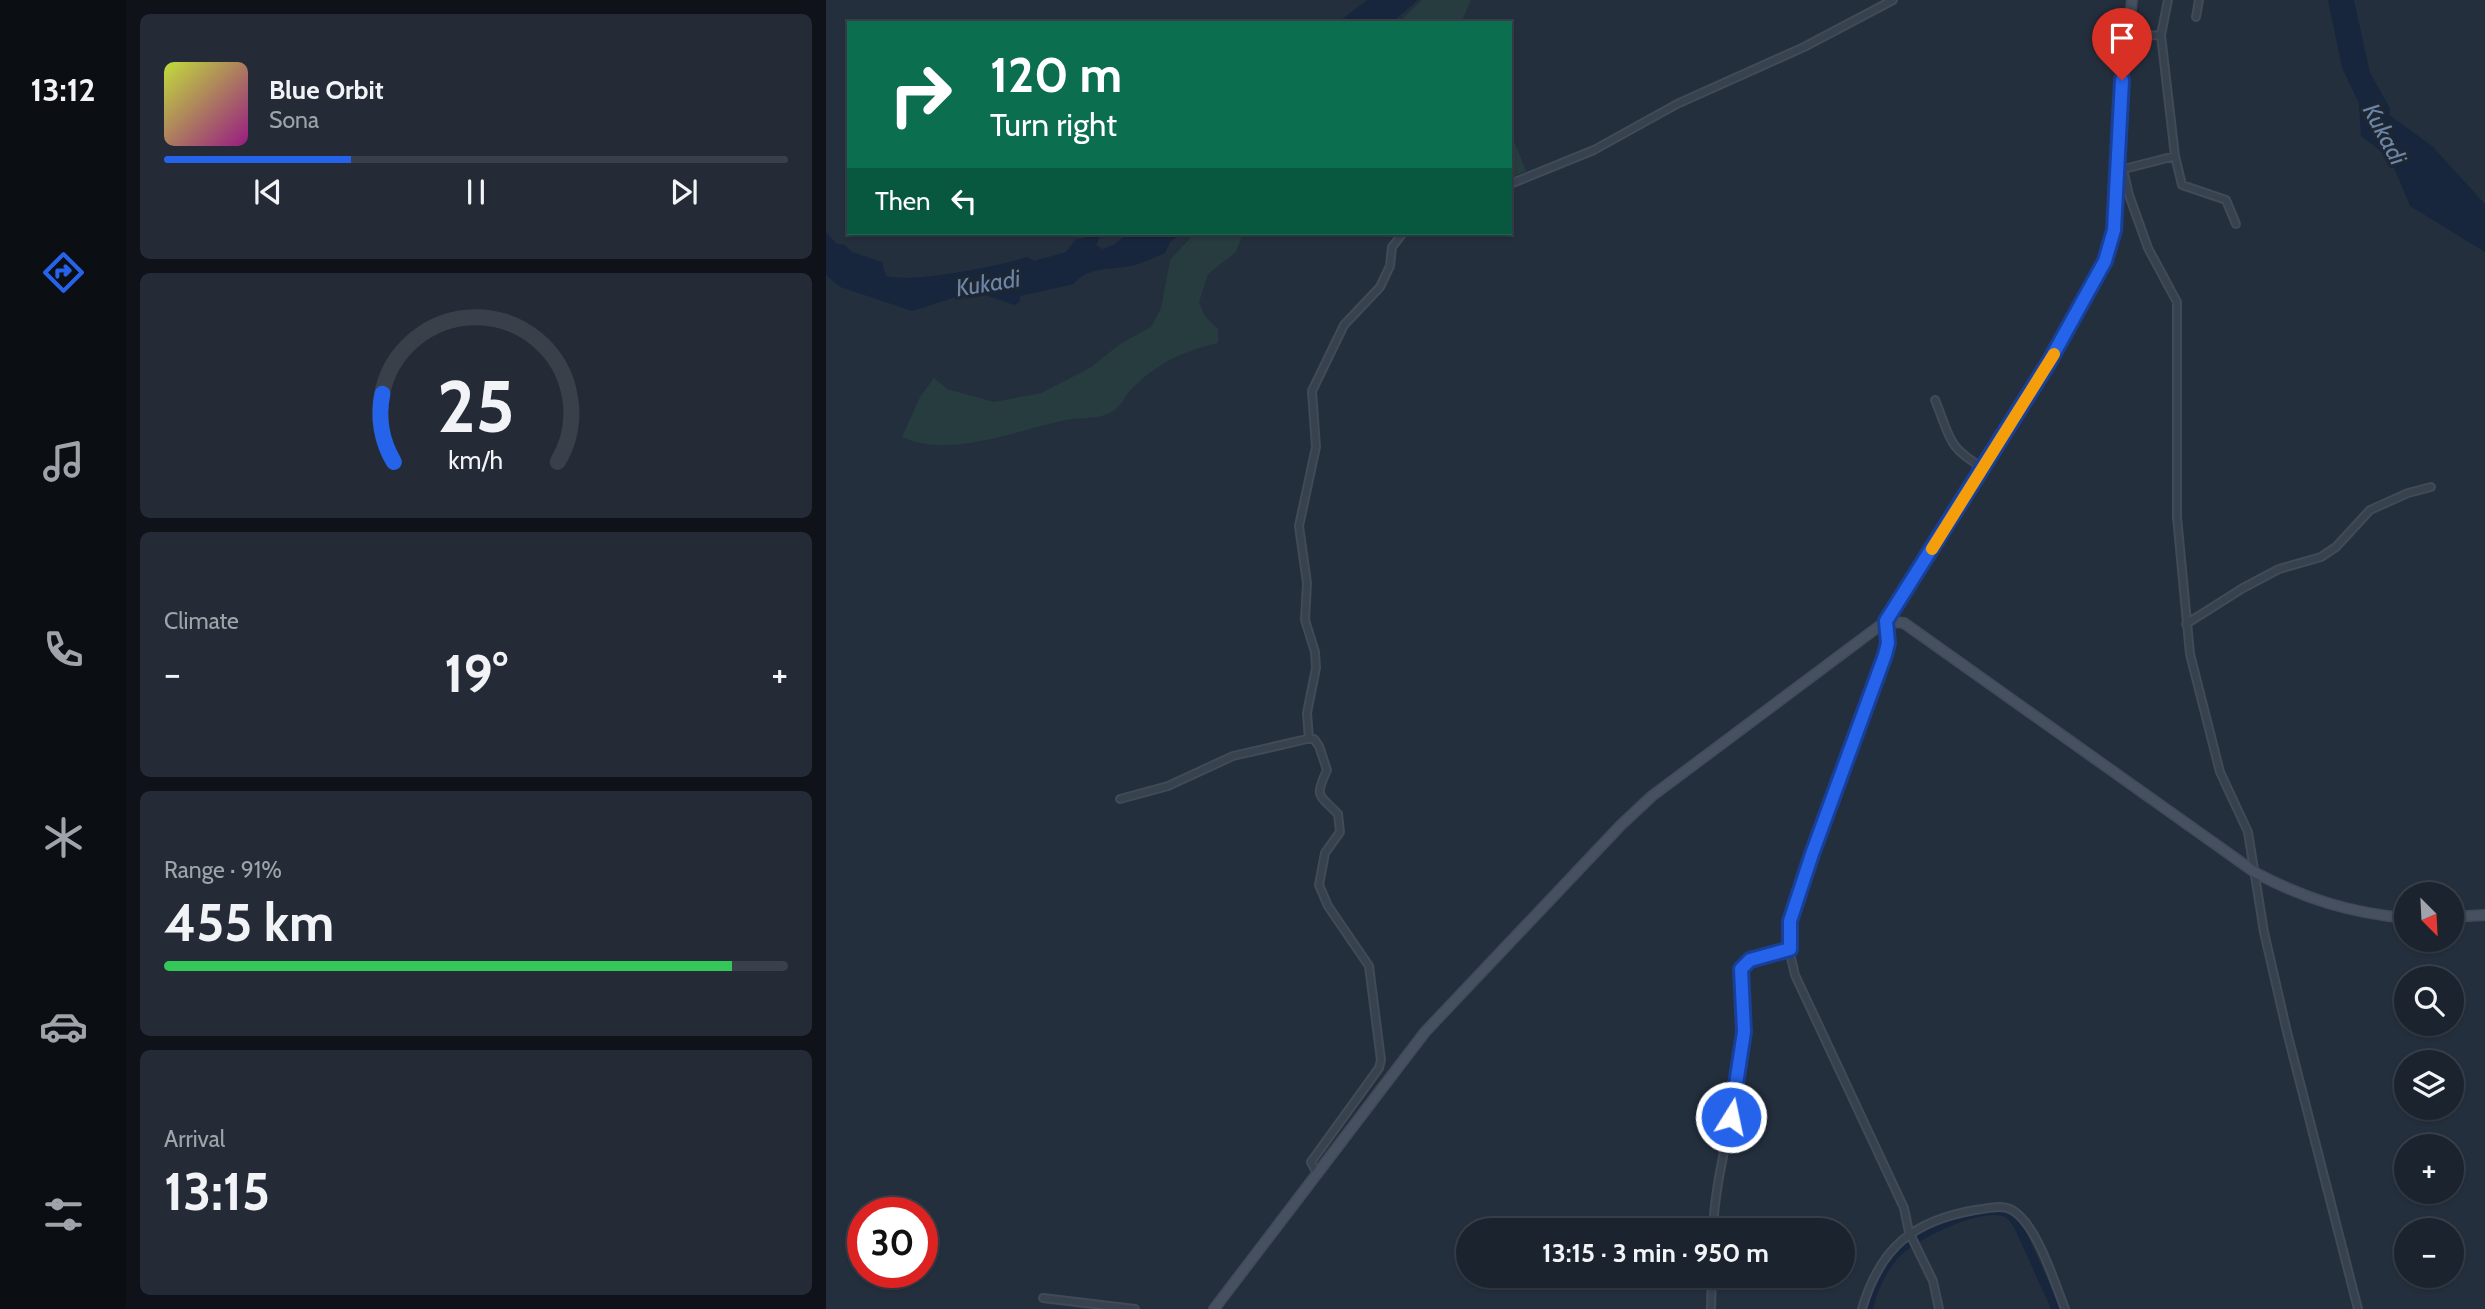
<!DOCTYPE html>
<meta charset="utf-8">
<style>
:root{--surface:#1b232e;--page:#242b36;--text:#f1f3f6;--muted:#a0a4aa;--line:#39404a;--accent:#2563eb}
body{margin:0;font-family:Cabin,sans-serif;background:var(--page);color:var(--text);height:100vh;display:flex;flex-direction:column;font-size:26px;white-space:nowrap}
*{box-sizing:border-box;margin:0}
p{font-size:23px;color:var(--muted)}
.icon{flex:none;width:38px;height:38px;fill:none;stroke:currentColor;stroke-width:2;stroke-linecap:round;stroke-linejoin:round}
.map{position:relative;flex:1;overflow:hidden}
.panel{display:flex;flex-direction:column;gap:14px;padding:14px;background:#0f1319;width:700px}
.panel>*{flex:none}
.hud{position:absolute;left:21px;top:21px;width:665px;height:214px;border-radius:0px;box-shadow:0 2px 5px #0004,0 0 0 2px var(--line);background:#0b6e4f;color:#fff;overflow:hidden}
.needle{width:46px;rotate:156deg}
.controls{position:absolute;left:1568px;top:882px;display:grid;gap:14px}
.controls a{display:grid;place-items:center;width:70px;height:70px;border-radius:50%;background:var(--surface);box-shadow:0 2px 5px #0004,0 0 0 2px var(--line);font-size:35px}
.speed{position:absolute;left:21px;top:1197px;display:flex;gap:14px;font-size:35px;font-weight:700;text-align:center}
.speed>*{display:grid;place-content:center;width:91px;height:91px;border-radius:50%;background:var(--surface);box-shadow:0 2px 5px #0004,0 0 0 2px var(--line);line-height:1}
.speed .limit{border:10px solid #d22;background:#fff;color:#111}
.pin{position:absolute;display:grid;place-items:center;width:60px;height:60px;color:#fff;margin:-72px -30px;border-radius:50% 50% 50% 0;rotate:-45deg;box-shadow:0 0 7px #0007}
.pin .icon{rotate:45deg}
.me{position:absolute;width:77px;margin:-38px;rotate:10deg;stroke-linejoin:round;filter:drop-shadow(0 0 5px #0008)}
.turn{display:flex;align-items:center;gap:24px;height:147px;padding:0 28px;font-size:32px}
.turn .icon{width:91px;height:91px;stroke-width:2.5}
.turn b{display:block;font-size:49px;line-height:60px}
.then{display:flex;align-items:center;height:66px;padding:0 28px;background:#0003;gap:14px;font-size:26px}
.big{font-size:52px;font-weight:700;line-height:1.1}
.panel .widget{flex:1;display:flex;flex-direction:column;justify-content:center;gap:10px;min-width:0;padding:0 24px;border-radius:10px;background:var(--page)}
.panel .dial{align-items:center;gap:0}
.dial svg{height:182px;overflow:visible;fill:none;stroke:var(--line);stroke-width:7;stroke-linecap:round;text-anchor:middle}
.dial text{fill:var(--text);stroke:none}
.song{display:flex;align-items:center;gap:21px}
.cover{width:84px;height:84px;border-radius:10px;background:linear-gradient(135deg,hsl(70 70% 55%),hsl(310 70% 35%))}
.played{height:7px;border-radius:4px;background:linear-gradient(90deg,var(--accent) 30%,var(--line) 30%)}
.keys{display:flex;justify-content:space-around;direction:ltr}
.heat{display:flex;justify-content:space-between;align-items:center;font-size:38px;direction:ltr}
.charge{height:10px;border-radius:5px;background:linear-gradient(90deg,#34c759 91%,var(--line) 0)}
.trip{position:absolute;left:630px;top:1218px;width:399px;height:70px;border-radius:35px;background:var(--surface);box-shadow:0 2px 5px #0004,0 0 0 2px var(--line);font-weight:700;line-height:70px;text-align:center}
main{display:flex;flex:1;min-height:0}
.dock{display:flex;flex-direction:column;width:126px;justify-content:space-around;align-items:center;background:#0b0e12;color:var(--muted)}
.dock .icon{width:49px;height:49px}
.dock .active{color:var(--accent)}
.dock b{font-size:32px;color:var(--text)}
.map>svg:first-child{display:block}
.green{fill:#263c3f}
.water{fill:#17263c}
.lines{fill:none;stroke-linecap:round;stroke-linejoin:round}
.canal{stroke:#17263c;stroke-width:9}
.street-casing{stroke:#414a57;stroke-width:10}
.secondary-casing{stroke:#414a57;stroke-width:12}
.street{stroke:#38414e;stroke-width:6}
.secondary{stroke:#465061;stroke-width:9}
.route-casing{stroke:#184099;stroke-width:18}
.route{stroke:#2563eb;stroke-width:12}
.slow{stroke:#f59e0b;stroke-width:12}
.labels{text-anchor:middle;dominant-baseline:central;stroke-width:7;stroke-linejoin:round;paint-order:stroke}
.water-label{font-size:24px;font-style:italic;fill:#6d86a8;stroke:#1d2633}
</style>
<main>
<nav class="dock">
<b>13:12</b>
<svg class="icon active" aria-label="directions" viewBox="0 0 24 24"><path d="M12 3l9 9-9 9-9-9zM9 14v-3h6M13 9l2 2-2 2"/></svg>
<svg class="icon" aria-label="music" viewBox="0 0 24 24"><path d="M9 18V5l10-2v13"/><circle cx="6" cy="18" r="3"/><circle cx="16" cy="16" r="3"/></svg>
<svg class="icon" aria-label="phone" viewBox="0 0 24 24"><path d="M5 4h4l2 5-3 2q2 4 5 5l2-3 5 2v4C11 20 4 13 5 4z"/></svg>
<svg class="icon" aria-label="climate" viewBox="0 0 24 24"><path d="M12 3v18M4 7l16 10M4 17L20 7"/></svg>
<svg class="icon" aria-label="car" viewBox="0 0 24 24"><path d="M5 17H2v-5l4-1 3-4h7l3 4 3 1v5h-3M9 17h6M6 11h13"/><circle cx="7" cy="17" r="2"/><circle cx="17" cy="17" r="2"/></svg>
<svg class="icon" aria-label="filters" viewBox="0 0 24 24"><path d="M4 7h16M4 17h16"/><circle cx="9" cy="7" r="2"/><circle cx="15" cy="17" r="2"/></svg>
</nav>
<section class="panel">
<div class="widget">
<div class="song"><i class="cover"></i><div><b>Blue Orbit</b><p>Sona</p></div></div>
<div class="played"></div>
<div class="keys"><svg class="icon" aria-label="previous" viewBox="0 0 24 24"><path d="M18 5L8 12l10 7zM5 5v14"/></svg><svg class="icon" aria-label="pause" viewBox="0 0 24 24"><path d="M8 5v14M16 5v14"/></svg><svg class="icon" aria-label="next" viewBox="0 0 24 24"><path d="M6 5l10 7-10 7zM19 5v14"/></svg></div>
</div>
<div class="widget dial"><svg viewBox="0 0 100 80">
<path d="M14 69A42 42 0 1 1 86 69"/>
<path d="M14 69A42 42 0 0 1 9 39" stroke="#2563eb"/>
<text x="50" y="56" font-size="32" font-weight="700">25</text>
<text x="50" y="72" font-size="11">km/h</text>
</svg></div>
<div class="widget"><p>Climate</p>
<div class="heat"><a>−</a><b class="big">19°</b><a>+</a></div>
</div>
<div class="widget"><p>Range · 91%</p><b class="big">455 km</b><div class="charge"></div></div>
<div class="widget"><p>Arrival</p><b class="big">13:15</b></div>
</section>
<div class="map">
<svg width="1659" height="1309" viewBox="0 0 1659 1309">
<rect width="100%" height="100%" fill="#242f3e"/>
<!-- green -->
<path class="green" d="M596,0h49l-10,23h-63z
M684,131l16,40 -16,7z
M369,233h48l-7,19 -28,22 -9,28 5,13 14,14v14c-35,8 -63,21 -88,48 -6,6 -9,16 -17,20 -13,9 -32,6 -47,9 -49,10 -116,39 -164,17l18,-40 14,-19 13,11 47,13 47,-9 49,-25 30,-24 31,-17 10,-19 9,-48z"/>
<!-- water -->
<path class="water" d="M541,0h51l-27,23h-54z
M1502,0h26l16,73 20,35 -1,7 43,31 53,58v48l-75,-46 -16,-38 -11,-15 -22,-17 -2,-33 -17,-35z
M0,232l11,12 8,1 7,7 30,10 4,14c28,7 113,-10 141,-19l7,4 32,-9 9,-12 27,-7 -6,12 6,4 12,-4 14,-12h54l-12,9 -5,11c-10,4 -21,10 -31,12 -21,6 -46,0 -60,19l-54,12v6l-6,3 -39,-14 -63,20 -72,-24 -14,-12z"/>
<g class="lines">
<!-- canal -->
<path class="canal" d="M1042,1309c5,-19 13,-38 26,-53 16,-20 88,-55 113,-43 4,2 8,8 11,12l38,84"/>
<defs>
<path id="street" d="M1370,17l3,-17
M1301,36l34,-1 7,-35
M1349,156l7,29 44,15 10,24
M1297,169l6,26 19,53 29,54v215l13,137 30,118 28,60 16,100 23,100 71,277
M1294,170l55,-14 -14,-121
M684,184l84,-34 83,-46 127,-57 89,-47
M1109,400c15,35 11,47 47,67
M1060,621l2,22 -3,12 -95,266 -1,28 6,26 109,233 5,24 24,49 6,28
M1360,624l57,-36 36,-19 42,-12 15,-10 34,-37 38,-17 23,-6
M483,739l-2,-26 9,-45 -1,-16 -10,-32 2,-37 -8,-57 17,-79 -4,-56 32,-66 36,-38 10,-21 2,-19 11,-14
M294,799l48,-13 65,-30 74,-17h7l5,7 8,24c-13,28 -8,24 11,44l2,18 -15,21 -6,32 9,21 41,60 12,94 -2,8 -68,94 6,11
M887,1230c2,-52 18,-102 26,-154 5,-36 2,-71 2,-107l9,-9 39,-11
M217,1298l92,11
M885,1309l1,-33
M1036,1309c18,-61 50,-88 113,-99 12,-1 26,-6 37,0 25,14 43,74 53,99"/>
<path id="secondary" d="M1060,621l163,-259 56,-101 9,-31 4,-104 14,-126
M1626,917l33,-2
M388,1309l211,-277 196,-207 31,-29 234,-175 18,2 352,250c49,26 95,40 150,45"/>
</defs>
<!-- street casing -->
<use href="#street" class="street-casing"/>
<!-- secondary casing -->
<use href="#secondary" class="secondary-casing"/>
<!-- street -->
<use href="#street" class="street"/>
<!-- secondary -->
<use href="#secondary" class="secondary"/>
</g>
<g class="lines">
<defs>
<path id="route" d="M905,1117l13,-85 -3,-63 9,-9 40,-11v-28l22,-67 73,-199 3,-12 -2,-22 163,-259 56,-101 9,-31 8,-150"/>
</defs>
<!-- route casing -->
<use href="#route" class="route-casing"/>
<!-- route -->
<use href="#route" class="route"/>
<!-- slow -->
<path class="slow" d="M1106,549l122,-195"/>
</g>
<g class="labels">
<!-- water labels -->
<g class="water-label">
<text transform="translate(1559 134) rotate(62)">Kukadi</text>
<text transform="translate(162 283) rotate(-9)">Kukadi</text>
</g>
</g>
</svg>
<div class="controls">
<a><svg class="needle" viewBox="-14 -14 28 28"><path d="M0-13l5 13h-10z" fill="#e53935"/><path d="M0 13l5-13h-10z" fill="#a0a4aa"/></svg></a>
<a><svg class="icon" aria-label="search" viewBox="0 0 24 24"><circle cx="10" cy="10" r="6"/><path d="M15 15l6 6"/></svg></a>
<a><svg class="icon" aria-label="layers" viewBox="0 0 24 24"><path d="M12 4l9 5-9 5-9-5zM3 14l9 5 9-5"/></svg></a>
<a>+</a>
<a>−</a>
</div>
<div class="speed"><div class="limit">30</div></div>
<div class="pin" style="left:1296px;top:80px;background:#d93025"><svg class="icon" aria-label="arrive" viewBox="0 0 24 24"><path d="M6 21V4h12l-3 4 3 4H6"/></svg></div>
<svg class="me" style="left:905px;top:1117px" viewBox="-20 -20 40 40"><circle r="17" fill="#2563eb" stroke="#fff" stroke-width="3"/><path d="M0-11L8 9 0 5-8 9z" fill="#fff"/></svg>
<div class="trip">13:15 · 3 min · 950 m</div>
<div class="hud">
<div class="turn"><svg class="icon" aria-label="right" viewBox="0 0 24 24"><path d="M7 20v-9h11M14 6l5 5-5 5"/></svg><div><b>120 m</b>Turn right</div></div>
<div class="then">Then<svg class="icon" aria-label="left" viewBox="0 0 24 24"><path d="M17 20v-9H6M10 6l-5 5 5 5"/></svg></div>
</div>
</div>
</main>
